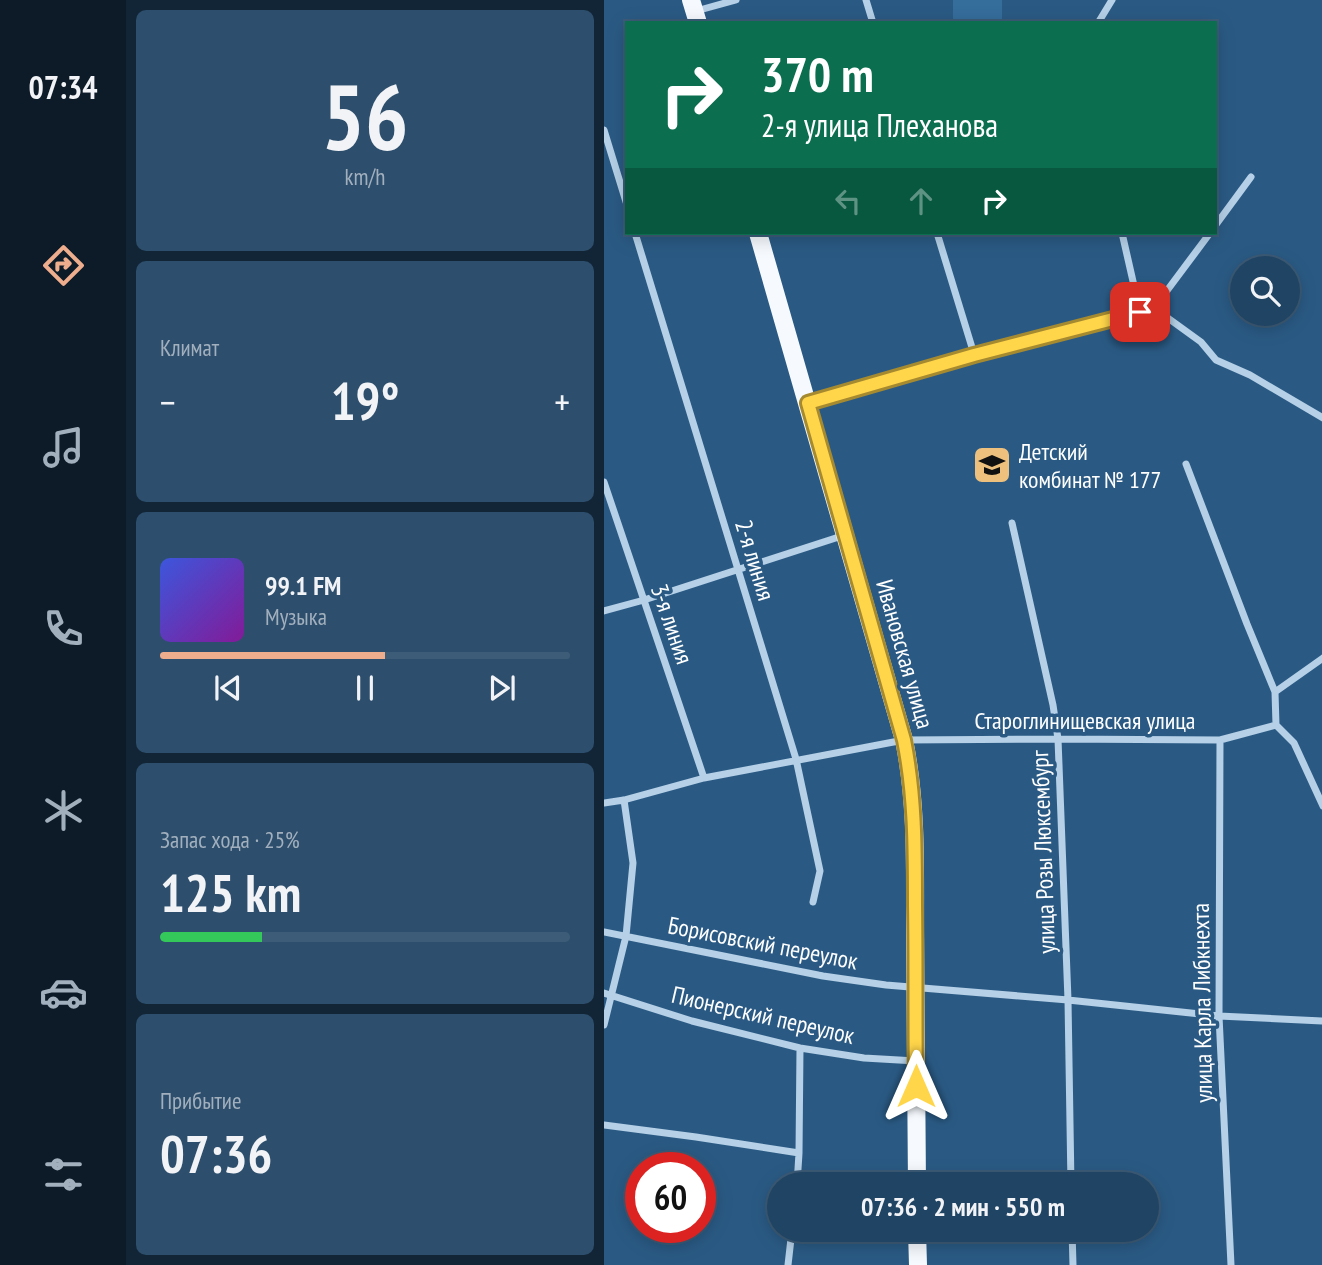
<!DOCTYPE html>
<html lang="ru">
<meta charset="utf-8">
<style>
:root{--surface:#204463;--page:#2d4e6c;--text:#f1f3f6;--muted:#a2b0be;--line:#3d5c78;--accent:#eead8d}
body{margin:0;font-family:"PT Sans Narrow",sans-serif;background:var(--page);color:var(--text);height:100vh;display:flex;flex-direction:column;font-size:26px;white-space:nowrap}
*{box-sizing:border-box;margin:0}
p{font-size:23px;color:var(--muted)}
.icon{flex:none;width:38px;height:38px;fill:none;stroke:currentColor;stroke-width:2;stroke-linecap:round;stroke-linejoin:round}
.map{position:relative;flex:1;overflow:hidden}
.sheet{display:flex;flex-direction:column;gap:10px;padding:10px;background:#122536;width:478px}
.sheet>*{flex:none}
.top-card{position:absolute;left:21px;top:21px;width:592px;height:214px;border-radius:0px;box-shadow:0 4px 18px #0003,0 0 0 2px var(--line);background:#0b6e4f;color:#fff;overflow:hidden}
.controls{position:absolute;left:626px;top:256px;display:grid;gap:14px}
.controls a{display:grid;place-items:center;width:70px;height:70px;border-radius:50%;background:var(--surface);box-shadow:0 4px 18px #0003,0 0 0 2px var(--line);font-size:35px}
.speed{position:absolute;left:21px;top:1152px;display:flex;gap:14px;font-size:35px;font-weight:700;text-align:center}
.speed>*{display:grid;place-content:center;width:91px;height:91px;border-radius:50%;background:var(--surface);box-shadow:0 4px 18px #0003,0 0 0 2px var(--line);line-height:1}
.speed .limit{border:10px solid #d22;background:#fff;color:#111}
.pin{position:absolute;display:grid;place-items:center;width:60px;height:60px;color:#fff;margin:-30px;border-radius:14px;box-shadow:0 4px 10px #0006}
.me{position:absolute;width:77px;margin:-38px;rotate:0deg;stroke-linejoin:round;filter:drop-shadow(0 0 5px #0008)}
.turn{display:flex;align-items:center;gap:24px;height:147px;padding:0 21px;font-size:32px}
.turn .icon{width:91px;height:91px;stroke-width:2.5}
.turn b{display:block;font-size:49px;line-height:60px}
.lanes{display:flex;align-items:center;height:66px;padding:0 21px;background:#0003;justify-content:center;gap:35px;direction:ltr}
.lanes .off{opacity:.35}
.big{font-size:52px;font-weight:700;line-height:1.1}
.sheet .tile{flex:1;display:flex;flex-direction:column;justify-content:center;gap:10px;min-width:0;padding:0 24px;border-radius:10px;background:var(--page)}
.sheet .dial{align-items:center;gap:0}
.dial b{font-size:91px;line-height:1}
.song{display:flex;align-items:center;gap:21px}
.cover{width:84px;height:84px;border-radius:10px;background:linear-gradient(135deg,hsl(230 70% 55%),hsl(290 70% 35%))}
.played{height:7px;border-radius:4px;background:linear-gradient(90deg,var(--accent) 55%,var(--line) 55%)}
.keys{display:flex;justify-content:space-around;direction:ltr}
.heat{display:flex;justify-content:space-between;align-items:center;font-size:38px;direction:ltr}
.charge{height:10px;border-radius:5px;background:linear-gradient(90deg,#34c759 25%,var(--line) 0)}
.trip{position:absolute;left:163px;top:1172px;width:392px;height:70px;border-radius:35px;background:var(--surface);box-shadow:0 4px 18px #0003,0 0 0 2px var(--line);font-weight:700;line-height:70px;text-align:center}
main{display:flex;flex:1;min-height:0}
.menu{display:flex;flex-direction:column;width:126px;justify-content:space-around;align-items:center;background:#0d1b28;color:var(--muted)}
.menu .icon{width:49px;height:49px}
.menu .on{color:var(--accent)}
.menu b{font-size:32px;color:var(--text)}
.map>svg:first-child{display:block}
.park{fill:#356d9b}
.lines{fill:none;stroke-linecap:round;stroke-linejoin:round}
.minor{stroke:#b5d0e7;stroke-width:7}
.primary{stroke:#f6fafe;stroke-width:18}
.route-casing{stroke:#a68a30;stroke-width:18}
.route{stroke:#ffd54a;stroke-width:12}
.labels{text-anchor:middle;dominant-baseline:central;stroke-width:7;stroke-linejoin:round;paint-order:stroke}
.poi-label{font-size:24px;fill:#fff;stroke:#2a5a84;text-anchor:start}
.street-label{font-size:24px;fill:#fff;stroke:#2a5a84}
</style>
<main>
<nav class="menu">
<b>07:34</b>
<svg class="icon on" aria-label="directions" viewBox="0 0 24 24"><path d="M12 3l9 9-9 9-9-9zM9 14v-3h6M13 9l2 2-2 2"/></svg>
<svg class="icon" aria-label="music" viewBox="0 0 24 24"><path d="M9 18V5l10-2v13"/><circle cx="6" cy="18" r="3"/><circle cx="16" cy="16" r="3"/></svg>
<svg class="icon" aria-label="phone" viewBox="0 0 24 24"><path d="M5 4h4l2 5-3 2q2 4 5 5l2-3 5 2v4C11 20 4 13 5 4z"/></svg>
<svg class="icon" aria-label="climate" viewBox="0 0 24 24"><path d="M12 3v18M4 7l16 10M4 17L20 7"/></svg>
<svg class="icon" aria-label="car" viewBox="0 0 24 24"><path d="M5 17H2v-5l4-1 3-4h7l3 4 3 1v5h-3M9 17h6M6 11h13"/><circle cx="7" cy="17" r="2"/><circle cx="17" cy="17" r="2"/></svg>
<svg class="icon" aria-label="filters" viewBox="0 0 24 24"><path d="M4 7h16M4 17h16"/><circle cx="9" cy="7" r="2"/><circle cx="15" cy="17" r="2"/></svg>
</nav>
<section class="sheet">
<div class="tile dial"><b>56</b><p>km/h</p></div>
<div class="tile"><p>Климат</p>
<div class="heat"><a>−</a><b class="big">19°</b><a>+</a></div>
</div>
<div class="tile">
<div class="song"><i class="cover"></i><div><b>99.1 FM</b><p>Музыка</p></div></div>
<div class="played"></div>
<div class="keys"><svg class="icon" aria-label="previous" viewBox="0 0 24 24"><path d="M18 5L8 12l10 7zM5 5v14"/></svg><svg class="icon" aria-label="pause" viewBox="0 0 24 24"><path d="M8 5v14M16 5v14"/></svg><svg class="icon" aria-label="next" viewBox="0 0 24 24"><path d="M6 5l10 7-10 7zM19 5v14"/></svg></div>
</div>
<div class="tile"><p>Запас хода · 25%</p><b class="big">125 km</b><div class="charge"></div></div>
<div class="tile"><p>Прибытие</p><b class="big">07:36</b></div>
</section>
<div class="map">
<svg width="719" height="1265" viewBox="0 0 719 1265">
<rect width="100%" height="100%" fill="#2a5a84"/>
<!-- park -->
<path class="park" d="M349,0h49v20l-49,2z"/>
<g class="lines">
<!-- minor -->
<path class="minor" d="M262,0l7,23
M92,11l40,-11
M494,23l14,-23
M0,130l23,75
M611,226l36,-49
M31,233l161,526 24,112 -7,31
M333,233l37,121
M518,233l18,79
M550,308l47,34 15,18 34,15 73,43
M204,403l166,-49 180,-46 56,-75
M582,464l61,160 28,68 1,33 18,18 29,63
M0,482l100,296
M408,523l41,182 5,34 10,261 3,185
M0,611l40,-11 201,-65
M671,692l48,-34
M616,740l-1,276 12,249
M0,803l20,-3 80,-22 200,-38 154,-1 162,1 56,-15
M0,932l219,44 63,9 182,15 151,16 104,5
M0,993l88,28 108,27 64,10 52,3
M0,1025l22,-89 7,-73 -9,-63
M0,1125l92,12 103,16
M193,1185l2,-32 1,-105
M468,1230l1,35
M184,1265l4,-35"/>
<!-- primary -->
<path class="primary" d="M87,0l7,23
M154,233l146,507c13,63 11,128 11,192 1,85 1,169 2,253
M313,1230l1,35"/>
</g>
<g class="lines">
<defs>
<path id="route" d="M312,1086c-1,-60 0,-121 -1,-181 0,-57 0,-110 -11,-165l-96,-337 166,-48 166,-43"/>
</defs>
<!-- route casing -->
<use href="#route" class="route-casing"/>
<!-- route -->
<use href="#route" class="route"/>
</g>
<!-- icons -->
<defs>
<symbol id="school-square" viewBox="-11 -11 22 22"><rect x="-9" y="-9" width="18" height="18" rx="4" fill="#edc17d" stroke="#2a5a84"/><path d="M0-5L7-2L0 1L-7-2ZM-4 1L0 2.5L4 1V4Q0 6-4 4Z" fill="#111"/></symbol>
</defs>
<g fill-rule="evenodd">
<use href="#school-square" x="366" y="443" width="44" height="44"/>
</g>
<g class="labels">
<!-- poi labels -->
<g class="poi-label">
<text x="415" y="451">Детский<tspan x="415" dy="28">комбинат № 177</tspan></text>
</g>
<!-- street labels -->
<g class="street-label">
<text transform="translate(151 560) rotate(73)">2-я линия</text>
<text transform="translate(68 624) rotate(71)">3-я линия</text>
<text transform="translate(301 654) rotate(74)">Ивановская улица</text>
<text x="481" y="720">Староглинищевская улица</text>
<text transform="translate(439 852) rotate(-92)">улица Розы Люксембург</text>
<text transform="translate(159 943) rotate(11)">Борисовский переулок</text>
<text transform="translate(598 1003) rotate(-91)">улица Карла Либкнехта</text>
<text transform="translate(159 1015) rotate(13)">Пионерский переулок</text>
</g>
</g>
</svg>
<div class="controls">
<a><svg class="icon" aria-label="search" viewBox="0 0 24 24"><circle cx="10" cy="10" r="6"/><path d="M15 15l6 6"/></svg></a>
</div>
<div class="speed"><div class="limit">60</div></div>
<div class="pin" style="left:536px;top:312px;background:#d93025"><svg class="icon" aria-label="arrive" viewBox="0 0 24 24"><path d="M6 21V4h12l-3 4 3 4H6"/></svg></div>
<svg class="me" style="left:312px;top:1086px" viewBox="-20 -20 40 40"><path d="M0-17L14 15 0 8-14 15z" fill="#ffd54a" stroke="#fff" stroke-width="4"/></svg>
<div class="trip">07:36 · 2 мин · 550 m</div>
<div class="top-card">
<div class="turn"><svg class="icon" aria-label="right" viewBox="0 0 24 24"><path d="M7 20v-9h11M14 6l5 5-5 5"/></svg><div><b>370 m</b>2-я улица Плеханова</div></div>
<div class="lanes"><svg class="icon off" aria-label="left" viewBox="0 0 24 24"><path d="M17 20v-9H6M10 6l-5 5 5 5"/></svg><svg class="icon off" aria-label="ahead" viewBox="0 0 24 24"><path d="M12 20V5M6 11l6-6 6 6"/></svg><svg class="icon" aria-label="right" viewBox="0 0 24 24"><path d="M7 20v-9h11M14 6l5 5-5 5"/></svg></div>
</div>
</div>
</main>
